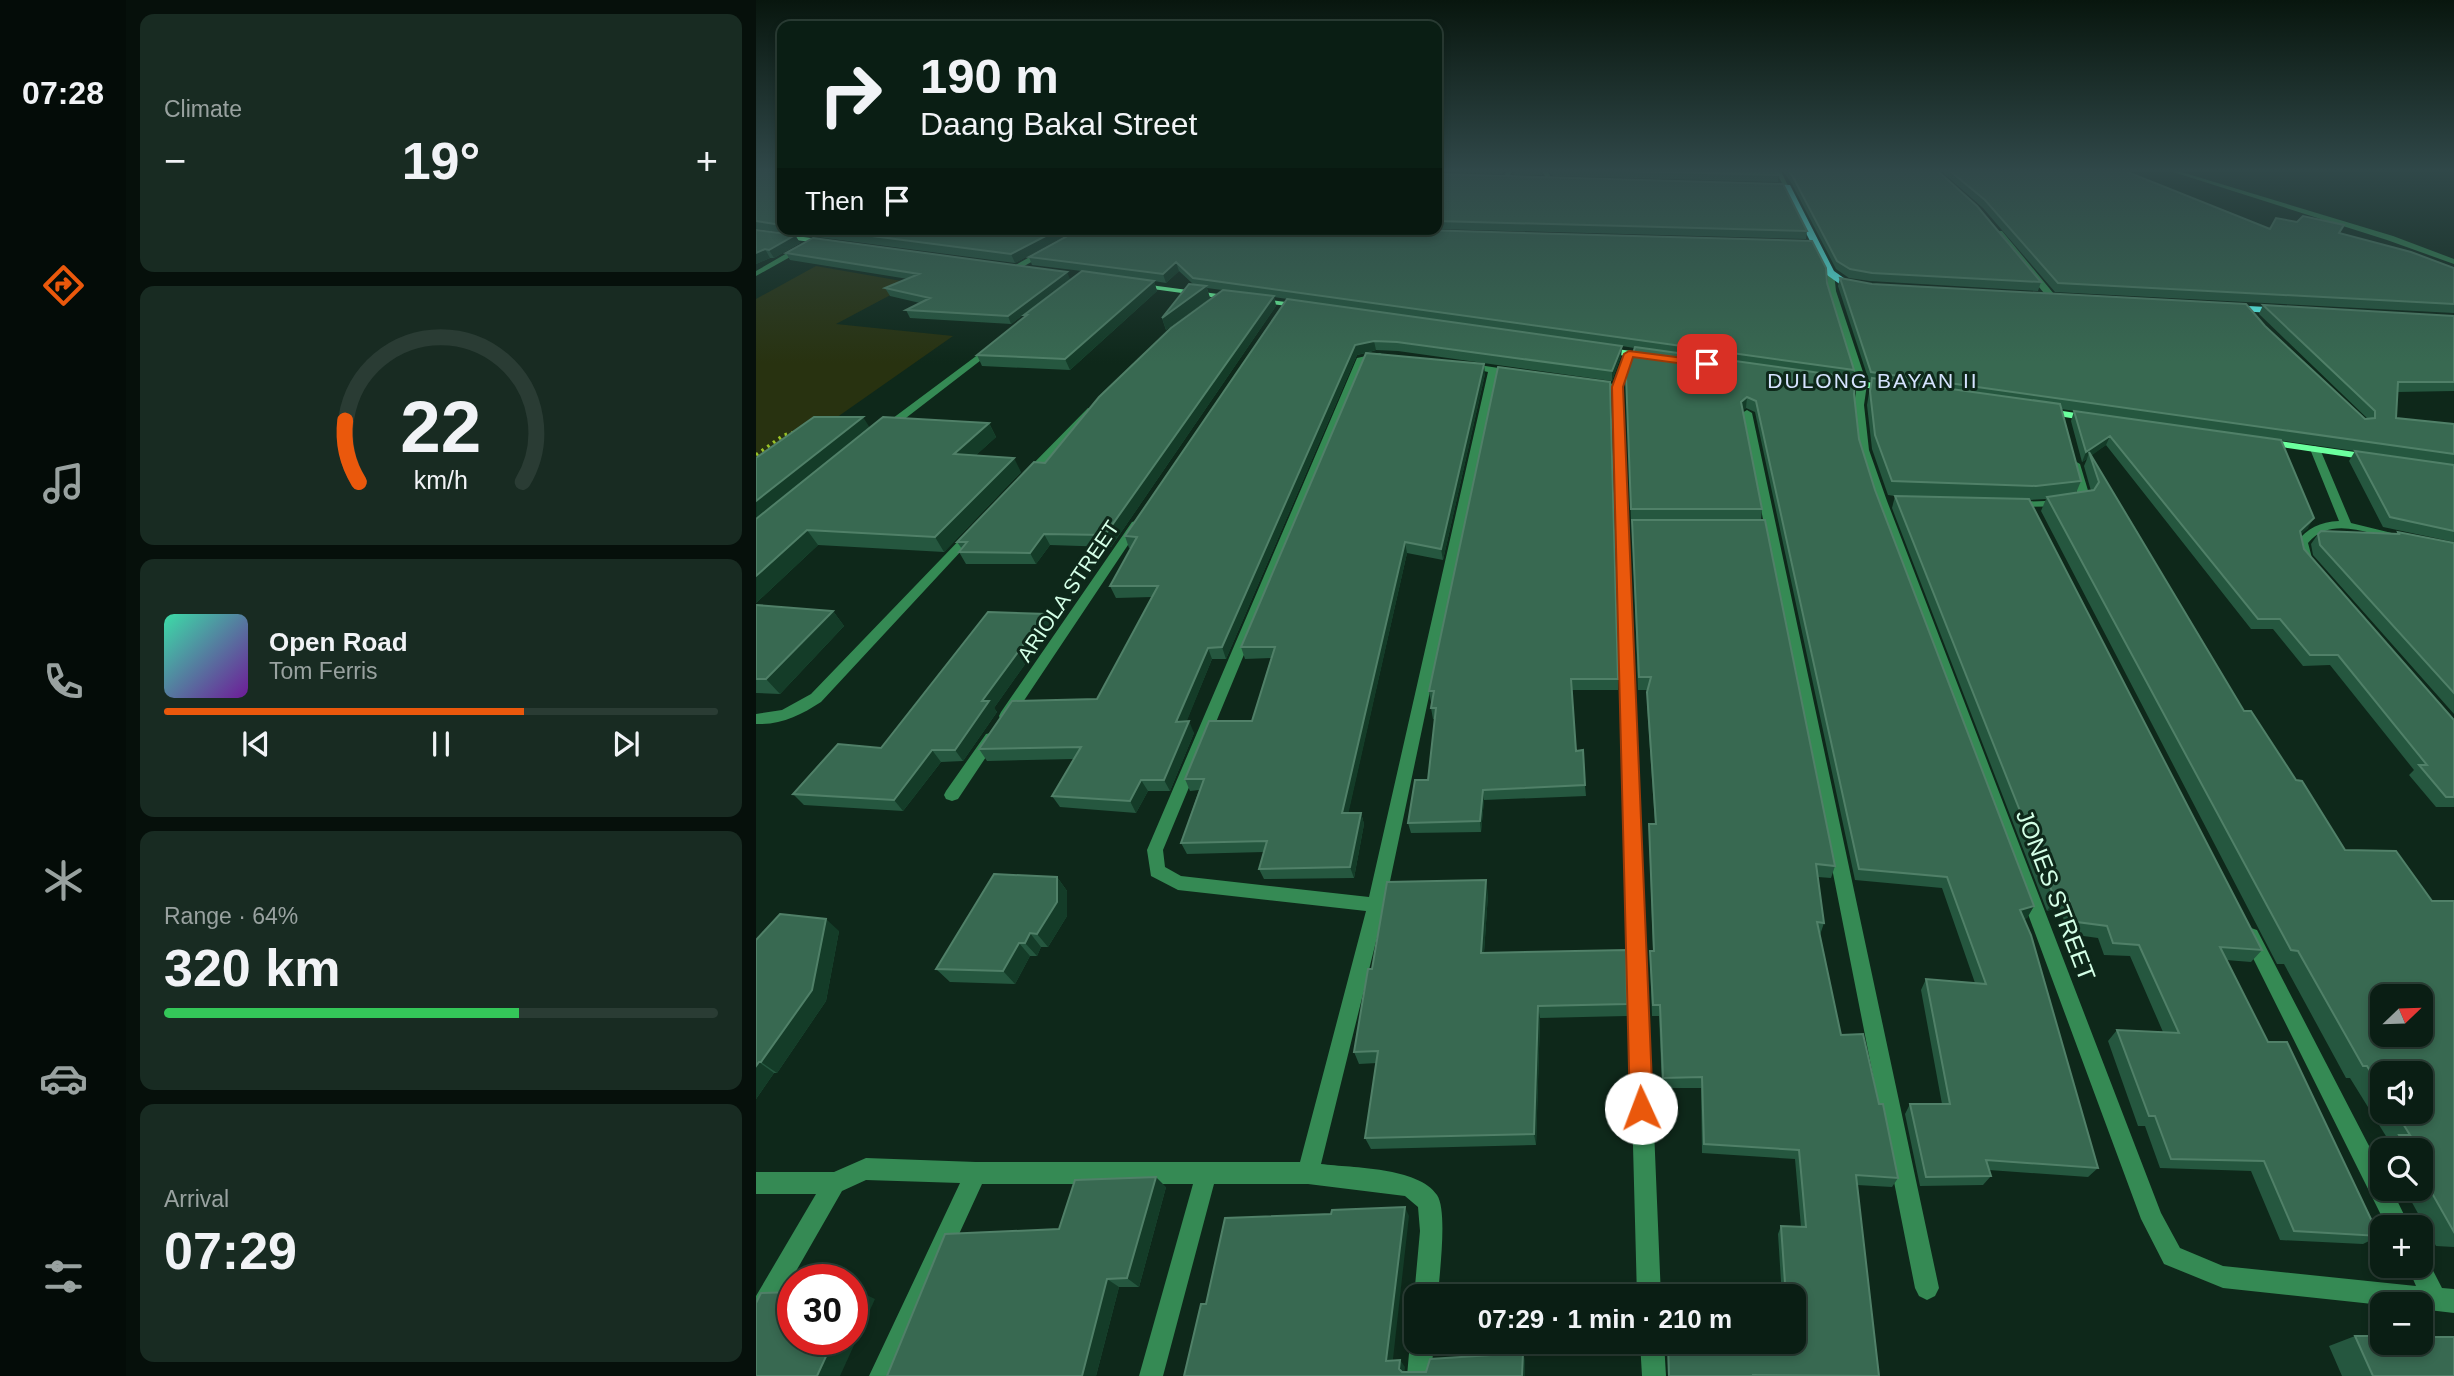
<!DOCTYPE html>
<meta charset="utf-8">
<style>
:root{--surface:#0a1e14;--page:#182b22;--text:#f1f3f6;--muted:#99a2a0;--line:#2a3c34;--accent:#ea580c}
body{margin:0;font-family:Arial,sans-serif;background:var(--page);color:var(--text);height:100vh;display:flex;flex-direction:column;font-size:26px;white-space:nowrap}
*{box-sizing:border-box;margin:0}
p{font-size:23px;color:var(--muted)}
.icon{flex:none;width:38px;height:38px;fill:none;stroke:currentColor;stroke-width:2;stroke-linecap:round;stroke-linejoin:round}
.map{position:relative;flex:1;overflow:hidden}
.drawer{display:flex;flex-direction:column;gap:14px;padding:14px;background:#06100b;width:630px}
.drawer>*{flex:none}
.banner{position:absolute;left:21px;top:21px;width:665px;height:214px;border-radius:14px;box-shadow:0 4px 10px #0003,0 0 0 2px var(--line);background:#0a1e14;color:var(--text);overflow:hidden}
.needle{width:46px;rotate:67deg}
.fabs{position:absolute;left:1614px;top:984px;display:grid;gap:14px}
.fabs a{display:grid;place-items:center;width:63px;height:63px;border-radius:14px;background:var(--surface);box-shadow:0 4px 10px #0003,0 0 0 2px var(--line);font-size:35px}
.speed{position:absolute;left:21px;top:1264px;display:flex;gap:14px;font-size:35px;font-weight:700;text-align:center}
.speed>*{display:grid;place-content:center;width:91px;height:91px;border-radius:50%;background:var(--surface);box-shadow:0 4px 10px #0003,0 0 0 2px var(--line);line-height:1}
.speed .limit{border:10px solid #d22;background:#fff;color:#111}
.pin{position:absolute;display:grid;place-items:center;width:60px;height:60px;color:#fff;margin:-30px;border-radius:14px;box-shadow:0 4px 10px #0006}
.me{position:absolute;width:77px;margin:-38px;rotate:358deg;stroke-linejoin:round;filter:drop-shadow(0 0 5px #0008)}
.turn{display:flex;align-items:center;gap:24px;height:147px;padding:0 28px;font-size:32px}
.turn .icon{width:91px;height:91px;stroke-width:2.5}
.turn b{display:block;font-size:49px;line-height:60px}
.then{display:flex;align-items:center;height:66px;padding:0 28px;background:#0003;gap:14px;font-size:26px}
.big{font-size:52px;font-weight:700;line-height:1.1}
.drawer .widget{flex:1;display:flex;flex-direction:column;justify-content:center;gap:10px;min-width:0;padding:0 24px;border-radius:14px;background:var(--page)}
.drawer .dial{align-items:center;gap:0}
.dial svg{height:182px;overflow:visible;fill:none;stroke:var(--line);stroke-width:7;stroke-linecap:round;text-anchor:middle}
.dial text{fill:var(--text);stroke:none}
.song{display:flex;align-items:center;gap:21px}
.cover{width:84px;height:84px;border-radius:10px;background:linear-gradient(135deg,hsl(160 70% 55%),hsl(280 70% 35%))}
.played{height:7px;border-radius:4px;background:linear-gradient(90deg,var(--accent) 65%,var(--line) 65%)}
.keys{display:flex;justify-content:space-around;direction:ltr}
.heat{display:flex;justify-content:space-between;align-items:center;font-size:38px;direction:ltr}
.charge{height:10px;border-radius:5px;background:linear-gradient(90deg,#34c759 64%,var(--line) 0)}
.trip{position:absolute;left:648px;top:1284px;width:402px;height:70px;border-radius:14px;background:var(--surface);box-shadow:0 4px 10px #0003,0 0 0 2px var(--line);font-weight:700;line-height:70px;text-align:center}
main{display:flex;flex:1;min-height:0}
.dock{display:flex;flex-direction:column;width:126px;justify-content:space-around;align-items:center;background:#040c08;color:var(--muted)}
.dock .icon{width:49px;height:49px}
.dock .active{color:var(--accent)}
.dock b{font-size:32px;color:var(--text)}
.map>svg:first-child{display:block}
.green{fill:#283210}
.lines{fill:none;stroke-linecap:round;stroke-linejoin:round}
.path{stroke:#99c126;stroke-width:3.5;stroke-dasharray:2.5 4.5;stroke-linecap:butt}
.lane{fill:#358a54;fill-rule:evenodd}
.street{fill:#358a54;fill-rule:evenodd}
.secondary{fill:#6bff9e;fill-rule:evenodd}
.primary{fill:#5bfff6;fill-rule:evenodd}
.wall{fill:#25573f;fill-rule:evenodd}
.shaded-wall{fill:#143c28}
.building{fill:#386951;stroke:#508068;stroke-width:2;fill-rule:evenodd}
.route{fill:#ea580c;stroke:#983908;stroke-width:2}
.labels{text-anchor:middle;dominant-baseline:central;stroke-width:6;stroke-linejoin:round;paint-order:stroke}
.far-quarter-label{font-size:21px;letter-spacing:2px;fill:#d6e3ff;stroke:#0e281a}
.street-label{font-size:21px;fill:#d4ffe7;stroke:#0e281a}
.near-street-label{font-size:24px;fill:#d4ffe7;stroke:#0e281a}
</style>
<main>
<nav class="dock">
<b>07:28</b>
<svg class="icon active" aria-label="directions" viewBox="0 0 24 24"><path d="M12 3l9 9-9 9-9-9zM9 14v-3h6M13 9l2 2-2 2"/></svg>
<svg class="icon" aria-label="music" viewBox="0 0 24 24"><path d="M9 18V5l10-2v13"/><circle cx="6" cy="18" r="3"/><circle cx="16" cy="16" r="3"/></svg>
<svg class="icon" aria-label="phone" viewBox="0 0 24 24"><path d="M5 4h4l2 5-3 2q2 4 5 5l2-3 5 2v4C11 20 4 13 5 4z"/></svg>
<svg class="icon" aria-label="climate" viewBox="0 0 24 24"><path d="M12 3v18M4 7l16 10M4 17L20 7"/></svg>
<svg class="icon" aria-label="car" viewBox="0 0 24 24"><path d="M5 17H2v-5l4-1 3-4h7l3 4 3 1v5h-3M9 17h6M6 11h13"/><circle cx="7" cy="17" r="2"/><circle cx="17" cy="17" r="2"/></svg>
<svg class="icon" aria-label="filters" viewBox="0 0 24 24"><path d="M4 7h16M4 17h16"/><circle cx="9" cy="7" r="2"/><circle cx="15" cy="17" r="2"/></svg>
</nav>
<section class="drawer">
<div class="widget"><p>Climate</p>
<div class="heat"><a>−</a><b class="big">19°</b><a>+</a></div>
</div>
<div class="widget dial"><svg viewBox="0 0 100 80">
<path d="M14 69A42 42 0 1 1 86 69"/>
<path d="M14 69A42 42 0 0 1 8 42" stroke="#ea580c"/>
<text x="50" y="56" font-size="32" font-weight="700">22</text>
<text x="50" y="72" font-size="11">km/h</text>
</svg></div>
<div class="widget">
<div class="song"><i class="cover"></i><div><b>Open Road</b><p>Tom Ferris</p></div></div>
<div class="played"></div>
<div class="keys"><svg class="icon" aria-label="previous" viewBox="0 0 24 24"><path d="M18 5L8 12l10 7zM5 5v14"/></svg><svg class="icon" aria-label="pause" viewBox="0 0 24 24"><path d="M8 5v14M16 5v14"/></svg><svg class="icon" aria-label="next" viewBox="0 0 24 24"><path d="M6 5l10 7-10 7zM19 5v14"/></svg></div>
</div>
<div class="widget"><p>Range · 64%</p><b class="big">320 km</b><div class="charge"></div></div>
<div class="widget"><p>Arrival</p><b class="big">07:29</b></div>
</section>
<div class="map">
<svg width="1698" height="1376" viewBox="0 0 1698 1376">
<rect width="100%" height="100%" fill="#0e281a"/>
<!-- green -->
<path class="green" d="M60,266l97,17 -77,41 117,12 -197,138v-175z"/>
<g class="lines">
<!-- path -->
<path class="path" d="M0,455l28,-20 13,-3"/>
<!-- lane -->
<path class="lane" d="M751,171h6l-7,9h-4z
M786,171h6l4,10h-4z
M1414,171h8l215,65 61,23v5l-67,-24z"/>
<!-- street -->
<path class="street" d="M1019,171h6l8,17h-4z
M1240,231h6l52,63v4h-6l-52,-63z
M45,245l7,2 -52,29v-5z
M286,250l7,2 -30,17 -7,-2z
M1071,271l7,2 2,18 31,93 -3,21 5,45 18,51 274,712 19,35 43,18 193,20 -9,-21h13v-10l6,2 16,31 12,1v24l-34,-4v-5l-38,1 -159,-17 -59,-24 -23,-45 -266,-718 -16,-51 -5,-45 3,-21 -29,-93z
M235,345l7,2 -109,84h-8v-4z
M873,351l4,3 -10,33 38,910h-24l-24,-908 -19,-2 -5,-3 5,-3 20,3 11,-30z
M624,353l5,3 -2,2 -17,2 -203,490 2,17 16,9 188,21 119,-525 -27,-6 5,-3 52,8 2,2 -5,3 -18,-3 -112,532 -64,259c32,4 97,3 116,31 11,16 2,81 1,102h-22v3l-2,-3 6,-66 -2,-24 -13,-11 -97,-12h-94l-51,192h-24l54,-192h-211l-88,192h-25l91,-193 -94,-3 -24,11 -78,136 -8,4v-35l60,-102h-60v-22h78l32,-14 110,4h324l66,-251 -188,-21 -27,-14 -4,-26 210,-492z
M332,408l8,2 -65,68h-8v-4z
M991,410l5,3 187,875 -4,8 -8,4 -8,-4 -4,-8 -173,-875z
M1559,446l5,3 31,74 53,13v4l-4,2c-29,-8 -69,-27 -92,1l4,15 -2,3h-8l-6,-18c11,-15 24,-21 43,-22l-29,-72z
M1319,461l5,3 10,33 -15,9 -64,1 -2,-2 6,-3 57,-2 6,-4 -8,-32z
M380,521l6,3 -131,196h-10l-2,-4 2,-4 131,-190z
M216,529l4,2v4l-155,167c-20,13 -40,23 -65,22v-10l26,-4 29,-16 157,-163z
M235,733l5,1 2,4 -2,4 -38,57 -6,2 -6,-2 -2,-4 2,-4 40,-57z
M1495,928l6,2 125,241v17h9l19,39h-23l-145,-291 3,-6z
M660,1333v9h18l-3,34h-24l3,-34z
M884,1342h24l2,34h-24z"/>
<!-- secondary -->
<path class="secondary" d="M0,231l71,9 4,2 -4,2 -71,-9z
M379,283l98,13 4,2 -4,2 -95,-13 -4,-2z
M497,298l49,6 4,2 -4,2 -46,-6 -4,-2z
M847,347l49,7 5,3 -5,3 -52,-8 -1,-2z
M1083,378l49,7 5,3 -5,3 -52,-8v-4z
M1287,408l46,7 5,3 -5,3 -49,-8 -2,-2z
M1509,439l104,15 5,3 -5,3 -108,-16v-4z"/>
<!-- primary -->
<path class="primary" d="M1003,184l31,1 44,86 14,10 15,3v4l-22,-3 -14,-10 -43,-86 -22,-1z
M1474,305l55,3 5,3 -5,3 -59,-4 -1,-2z"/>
</g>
<!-- wall -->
<path class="wall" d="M0,171h26v58h295l-62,34 -259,-34z
M681,171h68l-3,3 -65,-2z
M757,171h28l1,4h-28z
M793,171h228l2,4 -1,7 -225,-6z
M1027,171h155l103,111 -3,9 -168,-10 -21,-3 -13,-9 -44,-85z
M1185,171h184l145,58 70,4 114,35v45l-399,-21 -72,-84z
M681,174l370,57 -1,8 -369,-10z
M0,230l39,5 5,8 -26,15h-4l-14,6z
M30,253l284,26 -59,45 -101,-6 -4,-8 14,-7 -30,-7 -5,-8 23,-9 -118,-19z
M273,257l798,26 27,87 -1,8 1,16 5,45 16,51 159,416 -7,12 -3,1 74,249 -10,9 -99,-7 2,6 -8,9 -63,1 -15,-72 5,-10h32l-21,-114 5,-11 49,4 -33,-95 -87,-8 -100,-468 -9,-4 -4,3 20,98 -1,11 74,346 -4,12 -13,-1 6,46 -4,12 21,100 38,69 19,74 -6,9 -35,-2 22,191h-211l-1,-34h127v-45h-12l-4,-63 3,-8 20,1 -6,-68 -93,-6 -1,-65h-39l-3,-72h-7l-2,-54v-11h3l-4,-115v-12h6l-8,-119 1,-15h-10l-6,-169h-1l-5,-145 8,-28 -12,-2 -1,10 -9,25 -214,-30 -22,-1 -9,3 118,21 -42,186 -36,-7 -59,260h13l3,11 -10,54 -90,1 -5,-10 5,-17 -77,2 -6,-11 18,-53 -9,1 -5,-12 67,-58 19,-63 -26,1 -4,-12 125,-294 -9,2 -131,304h-14l-26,63 8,11 -24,58h-22l-12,22 -76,-6 -8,-11 22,-37 -87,2 -8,-12 118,-50 55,-102 -36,1 -6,-12 21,-38h-2l-4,-12 162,-237 -13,-2 2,9 -165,241 -61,-2 -14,19h-70l-7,-12 3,-3 -5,-7 88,-79 177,-173 -15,-2 3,10 -44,32 -4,-12 31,-34 -14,-13 -13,12 -12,-2 3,10 -87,79 -88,-4 -5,-11 48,-38 -1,-2 58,-44 -50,-6z
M1084,278l32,6 393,42 100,93h3l-109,-105 4,-9 191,11v75l-57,1 -1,26 58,6v118l-71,-15 -34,-66 6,-10 -294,-42 20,72 -5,12 15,-2 -7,-25 3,-7 -5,3 -11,-41 3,-10 234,117 -7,6 3,15 150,171v87h-18l-27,-32 5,-5 -84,-105 -27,1 -30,-37h-22l-145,-184 -15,10 153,256 52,69 49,70 87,51h22v346l-18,-1 -32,-58h16v-38h-37l-2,-4 8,-5 -39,-63h-4l-62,-114h-7l-236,-453 5,-12 -17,1 233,450 -11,12 -25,-2 42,82 111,194 -16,8 -83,-4 -29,-69 -91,-3 -15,-42h-7l-30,-85 9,-11 46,2 -33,-76 -26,-1 -6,-17 -29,-4 -10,-27 -12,4 -155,-403 3,-12 -7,-1 -16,-46 -5,-44 4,-24h-2l-31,-95zM1626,1073l38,38h-38z
M742,367l120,312v11h-46l4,61 9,34 1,11 -102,4 -3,32 -70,1 -3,-10 20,-43 7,-61h-2l-2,-11 2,-6h-2l-2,-11z
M233,423l7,14 -20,18 45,17 -77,80 -126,-7 -62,58v-145l114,-30z
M1642,532l56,11v171l-141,-159 -2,-11 7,-10h78z
M0,605l77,6 11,15 -64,68 -24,-1z
M296,626l-58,82 3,4 -34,49 -22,1 -38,49 -99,-6 -11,-11 88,-46z
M301,877l10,14v25l-19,31h-7l-4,9h-7l-15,28 -65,-2 -14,-13z
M732,894l-4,59 143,51v12l-87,2 -4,127 -165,4 -6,-11 12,-75 -18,1 -5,-12 18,-83z
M83,931l-13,70 -49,72h-3l-18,26v-159z
M410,1187l-27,100h-20l-23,89h-209l172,-147z
M1599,1336l99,40h-112l-13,-30z"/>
<!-- shaded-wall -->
<path class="shaded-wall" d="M303,229h18l-62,34 -4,-9z
M39,235l5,8 -26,15 -5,-8z
M9,249l5,9 -14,6v-11z
M420,262l3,9 -13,12 -3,-9z
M311,272l3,7 -59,45 -3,-8z
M398,281l3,10 -87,79 -5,-11z
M450,286l4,12 -44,32 -4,-12z
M518,296l2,10 -165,241 -6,-12z
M618,341l2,9 -19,5 -131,304 -4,-12 133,-302z
M866,346l-1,10 -9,25v-10z
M728,364l1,10 -42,186 -2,-11z
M991,397l-1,11 -7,6 2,-12z
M107,417l9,14 -116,94v-24z
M233,423l7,14 -34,31 -8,-14z
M1354,436l-4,9 -15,11 -2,-4 -2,7 -5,3 4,-10z
M258,458l7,14 -77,80 -9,-15z
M1558,518l-6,10 -14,13 6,-10z
M51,530l11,15 -62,58v-27z
M288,534l6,11 -14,19 -6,-11z
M649,542l2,11 -61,271 -4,-11z
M77,611l11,15 -64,68 -14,-15z
M290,614l6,12 -58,82 3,4 -34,49 -8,-11 27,-49z
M452,648l4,11 -30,74 -6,-11z
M433,721l5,12 -24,58 -6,-11z
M176,750l9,12 -38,49 -9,-11z
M385,780l7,11 -12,22 -6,-12z
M727,790l1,10 -3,32 -1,-11z
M605,813l3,11 -10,54 -4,-11z
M301,877l10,14v25l-19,31 -11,-13z
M730,880l2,14 -5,72 -2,-13z
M1311,895l-8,12 -12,4 8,-12z
M1278,906l-7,12 -13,4 6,-12z
M70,919l13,12 -13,70 -49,72 -16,-11z
M274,933l11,14 -4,9 -12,-13z
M263,943l11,13 -15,28 -12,-13z
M782,1006l2,12 -4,127 -2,-11z
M3,1062l15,11 -18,26v-33z
M400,1177l10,10 -27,100 -12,-9z
M649,1207l4,9 -17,152 -6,-7z
M351,1279l12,8 -23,89h-14z
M100,1290l19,9 -35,77h-23l17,-37h18v-40z
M767,1353l2,7v16h-3z
M644,1360l5,7 -1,9 -5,-7z"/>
<!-- building -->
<path class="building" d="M0,171h26v54l-26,-4z
M874,171h147l2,4z
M1033,171h149l39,35 64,76 -169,-9 -22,-4 -13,-8 -44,-84z
M1194,171h175l145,58 6,-11 21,4 6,-6 41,9 -5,8 72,19 43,16v36l-396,-21 -73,-83z
M681,174l346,10 24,47 -370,-10z
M62,229h241l-48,25z
M324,229h306l426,12 14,27 1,15 27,87 -661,-92 -17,-16 -13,12 -134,-17z
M0,230l39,5 -26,15 -4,-1 -9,4z
M57,238l254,34 -59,44 -102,-6 24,-12 -45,-10 34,-14 -133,-21z
M326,271l72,10 -89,78 -88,-4 50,-40h-3z
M1084,278l32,6 374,20 19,22 100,93 10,-1v-7l-112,-106 191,11v66h-56l-2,36 58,6v30l-583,-82z
M433,284l17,2 -44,32z
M467,290l51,6 -169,239 -61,-1 -14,19 -71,-1 8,-10h-10l77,-80 11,1 54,-66 72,-69z
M531,299l335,47 -10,25 -215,-29 -23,-1 -19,4 -133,302 -14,1 -32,74 13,-1 -25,59h-23l-11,21 -78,-5 29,-49 -102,2 33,-48 85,-2 61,-113h-48l27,-49 -12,-1z
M879,347l221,31 -2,16 5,45 16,51 159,416 -14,4 11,25 67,233 -112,-8 5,16 -65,1 -16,-73h40l-24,-125 60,5 -39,-107 -88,-8 -103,-468 -9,-4 -6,5 21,107h-131l-5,-133z
M610,353l118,11 -43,185 -36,-7 -63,271h19l-11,54 -91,2 8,-28 -86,2 23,-64h-19l24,-58h43l23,-74h-34z
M742,367l112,15 8,297h-47l5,72 7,-1 2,35 -102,5 -3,31 -72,2 7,-43h13l8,-72h-5l3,-17h-5z
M1116,378l188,26 21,77 -45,5 -144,-5 -17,-46 -5,-44z
M1318,411l207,29 33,78 -14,13 4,18 150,171v77h-8l-27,-32h8l-89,-110h-28l-30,-36h-22l-148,-183 -24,16z
M58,417h49l-107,84v-43z
M127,417l106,6 -35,31 60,4 -79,79 -128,-7 -51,46v-57z
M1599,451l99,14v66l-64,-14z
M1333,452l155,259h7l45,69 6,1 43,69 51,1 36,50h22v331l-34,-60v-22h-12l-9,-15h11l-15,-24h25v-38h-38v17l-15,-24h-4l-65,-115 -7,-1 -244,-453 47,-7 5,-8zM1626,996h38v38h-38z
M1139,496l134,3 233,451 -42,-3 48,95h19l92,194 -85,-5 -30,-70 -93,-2 -16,-43h-6l-32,-86 62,3 -40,-88 -26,-2 -6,-17 -30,-4 -10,-27 -12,4z
M876,520h133l70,346 -19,-2 8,59 -7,-1 24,113 22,-1 16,70h4l15,74 -42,-3 23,201 -126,-1v1h-84l-1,-34h126v-45h-8l-5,-71 25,1 -7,-77 -95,-6 -2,-67 -39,1 -3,-73h-7l-3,-54h4l-5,-127h7l-9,-132 4,-15h-12z
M1565,531l78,3 -1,-2 56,11v150l-134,-148 -2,-11z
M0,605l77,6 -67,68h-10z
M232,612l58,2 -64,87h7l-34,49h-23l-38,50 -101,-6 45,-50 43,4z
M238,874l63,3v25l-20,32 -7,-1 -5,10h-6l-16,28 -67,-2z
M730,880l-5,73 145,-3 1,54 -89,2 -4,128 -169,4 13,-87 -24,1 14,-83h4l15,-87z
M24,914l46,5 -14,71 -51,72h-2l-3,4v-126z
M400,1177l-29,101 -20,1 -25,97h-195l58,-142 114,-5 16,-49z
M649,1207l-19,154 14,-1 -1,9 3,3h24l4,-13 93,-6 -1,23h-338l17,-72h5l19,-86 106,-4 1,-4z
M96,1290h4l-4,9z
M37,1292v47h41l-17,37h-61v-73l5,-10z
M1599,1336h27v6h38v-5h34v39h-81z"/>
<!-- sky -->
<linearGradient id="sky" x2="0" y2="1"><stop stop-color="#08160e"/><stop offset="0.47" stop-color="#304849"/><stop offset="1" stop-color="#304849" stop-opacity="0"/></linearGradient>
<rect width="1698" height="363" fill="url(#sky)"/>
<!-- route -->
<path class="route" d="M873,351l78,10 5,3 -5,3 -74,-10 -10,30 30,721 -4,8 -8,3 -8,-3 -3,-8 -18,-721 12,-33z"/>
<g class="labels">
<!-- far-quarter labels -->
<g class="far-quarter-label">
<text x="1117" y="380">DULONG BAYAN II</text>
</g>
<!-- street labels -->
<g class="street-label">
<text transform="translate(312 591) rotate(-56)">ARIOLA STREET</text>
</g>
<!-- near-street labels -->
<g class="near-street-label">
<text transform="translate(1300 895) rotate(69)">JONES STREET</text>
</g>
</g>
</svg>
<div class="fabs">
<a><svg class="needle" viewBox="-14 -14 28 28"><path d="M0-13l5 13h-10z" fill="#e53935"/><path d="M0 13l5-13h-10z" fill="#99a2a0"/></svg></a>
<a><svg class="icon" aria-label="sound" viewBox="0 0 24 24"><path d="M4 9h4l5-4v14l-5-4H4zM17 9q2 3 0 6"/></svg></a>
<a><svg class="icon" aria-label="search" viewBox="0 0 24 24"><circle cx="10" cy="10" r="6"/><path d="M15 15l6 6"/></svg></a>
<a>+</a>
<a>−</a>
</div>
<div class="speed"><div class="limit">30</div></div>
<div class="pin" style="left:951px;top:364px;background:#d93025"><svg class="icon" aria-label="arrive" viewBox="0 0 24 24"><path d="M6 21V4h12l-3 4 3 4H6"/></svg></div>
<svg class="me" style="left:885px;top:1108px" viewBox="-20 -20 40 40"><circle r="19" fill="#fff"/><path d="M0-13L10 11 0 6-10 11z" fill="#ea580c"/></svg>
<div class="trip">07:29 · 1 min · 210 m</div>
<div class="banner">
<div class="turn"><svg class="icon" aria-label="right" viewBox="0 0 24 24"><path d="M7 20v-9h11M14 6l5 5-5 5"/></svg><div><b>190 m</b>Daang Bakal Street</div></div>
<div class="then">Then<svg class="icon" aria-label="arrive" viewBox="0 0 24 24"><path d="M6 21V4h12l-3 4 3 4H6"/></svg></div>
</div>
</div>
</main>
